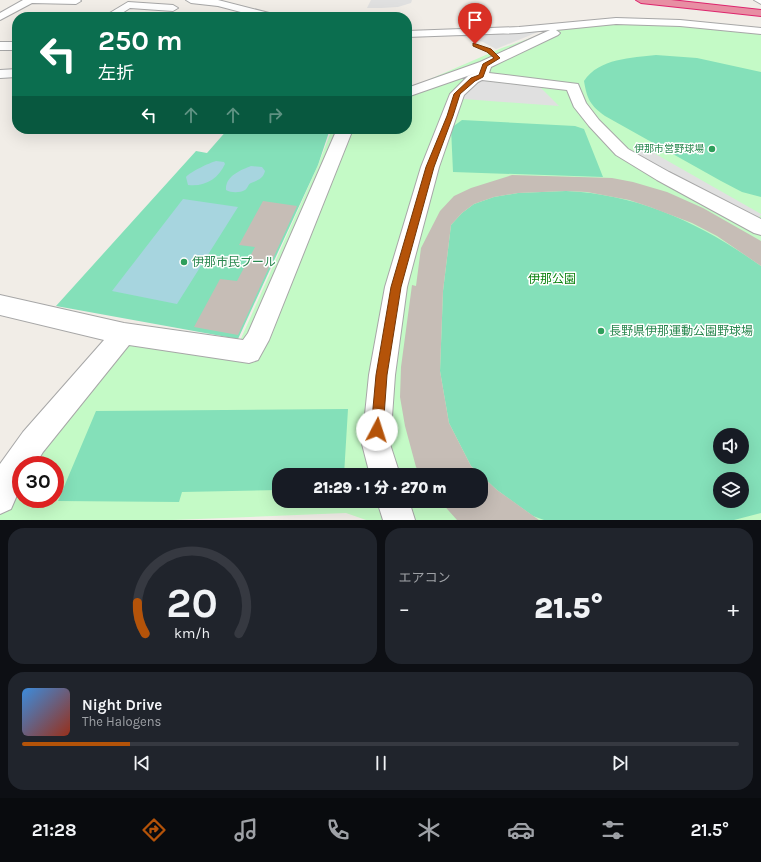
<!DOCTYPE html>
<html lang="ja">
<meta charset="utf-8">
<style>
:root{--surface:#171b24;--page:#20242c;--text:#f1f3f6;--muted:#9ea1a6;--line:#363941;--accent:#b45309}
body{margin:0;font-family:Karla,"Noto Sans JP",sans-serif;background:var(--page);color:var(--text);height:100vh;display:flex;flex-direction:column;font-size:15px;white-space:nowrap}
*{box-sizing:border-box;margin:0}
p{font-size:13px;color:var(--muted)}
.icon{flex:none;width:22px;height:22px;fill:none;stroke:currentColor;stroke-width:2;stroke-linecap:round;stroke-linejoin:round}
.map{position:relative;height:520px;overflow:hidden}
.side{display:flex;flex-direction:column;gap:8px;padding:8px;background:#0d0f14;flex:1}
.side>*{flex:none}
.guide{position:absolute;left:12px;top:12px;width:400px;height:122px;border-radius:16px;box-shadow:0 4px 16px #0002;background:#0b6e4f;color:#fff;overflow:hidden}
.buttons{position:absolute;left:713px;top:428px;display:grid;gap:8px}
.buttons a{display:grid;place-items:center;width:36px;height:36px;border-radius:50%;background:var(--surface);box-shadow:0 4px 16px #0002;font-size:20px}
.speed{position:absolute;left:12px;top:456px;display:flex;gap:8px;font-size:20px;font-weight:700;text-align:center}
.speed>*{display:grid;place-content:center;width:52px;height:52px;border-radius:50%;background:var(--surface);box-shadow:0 4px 16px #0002;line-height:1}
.speed .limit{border:6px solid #d22;background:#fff;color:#111}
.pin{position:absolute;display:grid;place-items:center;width:34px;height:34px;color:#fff;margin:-41px -17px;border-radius:50% 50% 50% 0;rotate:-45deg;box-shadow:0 0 4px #0007}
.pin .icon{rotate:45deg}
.me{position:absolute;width:44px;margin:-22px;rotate:5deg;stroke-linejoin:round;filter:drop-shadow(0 0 3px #0008)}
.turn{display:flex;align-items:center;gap:14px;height:84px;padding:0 20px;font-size:18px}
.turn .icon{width:52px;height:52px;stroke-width:2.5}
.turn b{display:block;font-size:28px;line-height:34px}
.lanes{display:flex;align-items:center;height:38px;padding:0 20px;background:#0003;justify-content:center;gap:20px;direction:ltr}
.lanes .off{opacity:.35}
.big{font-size:30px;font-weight:800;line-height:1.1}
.side .widget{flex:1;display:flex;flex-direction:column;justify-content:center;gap:6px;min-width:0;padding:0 14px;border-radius:16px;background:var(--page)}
.side .dial{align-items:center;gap:0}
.dial svg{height:104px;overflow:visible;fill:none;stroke:var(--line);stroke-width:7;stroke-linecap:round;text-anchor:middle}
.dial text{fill:var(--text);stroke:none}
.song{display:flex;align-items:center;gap:12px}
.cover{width:48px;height:48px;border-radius:6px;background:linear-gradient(135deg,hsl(210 70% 55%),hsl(10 70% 35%))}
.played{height:4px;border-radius:2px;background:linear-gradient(90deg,var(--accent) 15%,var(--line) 15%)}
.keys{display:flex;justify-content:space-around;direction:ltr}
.heat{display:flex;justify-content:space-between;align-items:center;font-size:22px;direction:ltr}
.side .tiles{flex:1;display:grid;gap:8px;grid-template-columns:1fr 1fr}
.widget:last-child{grid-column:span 2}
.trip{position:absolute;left:272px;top:468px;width:216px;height:40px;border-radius:16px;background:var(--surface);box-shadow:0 4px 16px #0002;font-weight:800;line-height:40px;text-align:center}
.dock{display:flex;height:64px;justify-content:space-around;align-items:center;background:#090b0e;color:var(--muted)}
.dock .icon{width:28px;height:28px}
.dock .selected{color:var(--accent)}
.dock b{font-size:18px;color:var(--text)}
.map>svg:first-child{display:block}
.park{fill:#c4fac6;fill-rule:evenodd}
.pitch{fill:#84e0b9;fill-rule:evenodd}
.parking{fill:#e0e0e0}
.water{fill:#a7d5df}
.building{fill:#c6bdb6}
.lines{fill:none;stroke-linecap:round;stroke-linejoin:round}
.minor-casing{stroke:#a7a7a7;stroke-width:2}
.highway-casing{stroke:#dd256d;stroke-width:2}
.minor{fill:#fff;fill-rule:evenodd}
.highway{fill:#e88ea3;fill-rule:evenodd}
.route{fill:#b45309;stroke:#753606}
.leisure-dot{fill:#2e9e5b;stroke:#fff;stroke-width:1.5}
.labels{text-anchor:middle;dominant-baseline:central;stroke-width:3;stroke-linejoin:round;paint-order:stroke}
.far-leisure-label{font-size:10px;fill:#27864d;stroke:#fff;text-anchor:end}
.leisure-label{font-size:12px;fill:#27864d;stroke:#fff;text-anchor:start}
.park-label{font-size:12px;fill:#0b820f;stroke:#fff}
</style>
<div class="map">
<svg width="761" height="520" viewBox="0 0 761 520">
<rect width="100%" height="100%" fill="#f1ede7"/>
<!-- park -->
<path class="park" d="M613,19l148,10v491h-395l-20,-7 -173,7h-173v-6l21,-47v32h34v-34h-33l110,-139 107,17 79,-178 14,-36h75v-40l95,-41 74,-26zM720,435h22v22h-22zM279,475h202v26h-202zM720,479h22v22h-22z"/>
<!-- pitch -->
<path class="pitch" d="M656,55l41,3 64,14v125l-19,-5 -21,-11 -116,-65c-15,-11 -18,-17 -21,-35 15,-23 48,-23 72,-26z
M462,120l113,6 9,3 19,48 -150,-5 -2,-44z
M228,129h102l-12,36 -80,174 -182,-33 140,-155 11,2z
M566,191c73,3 136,33 195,75v247l-27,7h-190l-11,-4 -36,-26 -26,-24 -22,-43 -9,-52 3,-80 8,-66 11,-12 12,-9 20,-7 24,-4zM720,435h22v22h-22zM720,479h22v22h-22z
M348,409l-4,66h-65v15l-97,2 -3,10 -121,-1 38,-90z"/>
<!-- parking -->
<path class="parking" d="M371,0h41l-1,3 -13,4 -16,1h-15z
M537,30l1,2 -42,17 -13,-7 -12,-4 -22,-3z
M477,80l63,7 19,19 -95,-7 -3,-5z
M645,148l116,66v1l-6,6 -120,-68z"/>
<!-- water -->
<path class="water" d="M216,161l8,1 1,2c-7,15 -20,23 -37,21l-2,-8c4,-5 23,-14 30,-16z
M251,166l11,1 3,4c-2,8 -7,9 -14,12 -3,1 -3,5 -6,7 -5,3 -14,3 -19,0 -1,-14 15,-20 25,-24z
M183,199l55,8 -61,97 -65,-13z"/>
<!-- building -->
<path class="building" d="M512,175l100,3 21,4 34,10 36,16 58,33v25l-44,-30 -25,-13 -42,-16 -21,-7 -42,-8 -21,-1 -48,2 -24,4 -20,7 -12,9 -11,12 -8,66 -3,80 9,52 22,43 26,24 42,30h-82l-17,-19h41v-26h-59l-6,-8 -11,-41 -5,-29 1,-30 11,-82 4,1 5,-38 19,-37 14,-15 17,-8z
M263,201l34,5 -59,129 -44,-8 26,-48 17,2 18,-34 -16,-2z"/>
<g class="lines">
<defs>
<path id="minor" d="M23,0h57l1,1 -5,3 -44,-1 -32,17v-7z
M186,0h32l59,15 1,2h-18l-42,-11 -27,-3z
M754,0h7v4z
M128,2l45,3 5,3 -5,3 -43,-3 -14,9h-13z
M616,18l64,2 81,8v6l-81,-8 -64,-2 -60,6 4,3 -2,2 -67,32 -2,6 89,11 8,19 13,17 29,29 41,23 92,47v16l-7,-2 -97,-53 -41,-25 -27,-29 -15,-19 -7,-17 -85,-10 -4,2 -14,13 -25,72 -32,120 -12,88 -5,69 10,31h-30l-8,-31 7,-69 16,-88 36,-120 29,-73 18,-18 8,-3 -69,24v-9l73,-26 70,-32 -31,3 -112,4v-6l112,-4z
M0,42h17v8h-17z
M17,69v8l-17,1v-8z
M337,129h16l-84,211 -11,20 -9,3 -120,-18 -86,107 -8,13h-14v21l-10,23 -11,5v-50l23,-32 81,-92 -104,-25v-20l124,28 119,17 5,-7z
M377,501h32l6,19h-32z"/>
<path id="highway" d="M636,0h35l90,10v6l-120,-13z"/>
</defs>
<!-- minor casing -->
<use href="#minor" class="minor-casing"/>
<!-- highway casing -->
<use href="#highway" class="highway-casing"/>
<!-- minor -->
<use href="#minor" class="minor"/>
<!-- highway -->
<use href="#highway" class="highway"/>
</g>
<!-- route -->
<path class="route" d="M473,43l18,6 9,9 -13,8 -4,11 -8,4 -15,13 -7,22 -19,51 -33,120 -14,88 -4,55 -2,5 -4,2 -4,-2 -2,-5 5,-55 15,-88 35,-120 21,-51 7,-22 17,-16 8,-3 4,-11 11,-6 -7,-6 -14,-6z"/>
<!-- markers -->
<g class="leisure-dot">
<circle cx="712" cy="149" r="4"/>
<circle cx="184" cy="262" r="4"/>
<circle cx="601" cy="331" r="4"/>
</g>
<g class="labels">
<!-- far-leisure labels -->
<g class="far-leisure-label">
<text x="704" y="149">伊那市営野球場</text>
</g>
<!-- leisure labels -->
<g class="leisure-label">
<text x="192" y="262">伊那市民プール</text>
<text x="609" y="331">長野県伊那運動公園野球場</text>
</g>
<!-- park labels -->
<g class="park-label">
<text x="552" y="279">伊那公園</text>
</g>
</g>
</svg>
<div class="buttons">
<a><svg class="icon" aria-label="sound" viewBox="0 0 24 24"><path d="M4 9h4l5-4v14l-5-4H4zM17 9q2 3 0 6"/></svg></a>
<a><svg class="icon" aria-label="layers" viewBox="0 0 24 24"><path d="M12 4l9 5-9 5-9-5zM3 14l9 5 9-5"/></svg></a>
</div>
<div class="speed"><div class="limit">30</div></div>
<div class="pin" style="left:475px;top:44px;background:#d93025"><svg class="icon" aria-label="arrive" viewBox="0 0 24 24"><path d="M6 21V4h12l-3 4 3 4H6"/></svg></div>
<svg class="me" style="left:377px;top:430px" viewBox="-20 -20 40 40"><circle r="19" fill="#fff"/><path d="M0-13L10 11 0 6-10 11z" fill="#b45309"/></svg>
<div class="trip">21:29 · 1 分 · 270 m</div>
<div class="guide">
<div class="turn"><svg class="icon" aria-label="left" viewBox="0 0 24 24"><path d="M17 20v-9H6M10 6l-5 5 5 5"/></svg><div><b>250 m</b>左折</div></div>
<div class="lanes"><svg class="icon" aria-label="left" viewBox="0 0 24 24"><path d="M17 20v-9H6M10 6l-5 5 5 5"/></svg><svg class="icon off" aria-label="ahead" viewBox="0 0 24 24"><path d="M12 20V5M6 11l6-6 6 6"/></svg><svg class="icon off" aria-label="ahead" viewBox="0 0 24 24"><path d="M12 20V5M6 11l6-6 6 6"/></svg><svg class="icon off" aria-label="right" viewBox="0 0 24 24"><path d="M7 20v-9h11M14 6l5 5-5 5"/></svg></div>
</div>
</div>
<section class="side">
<div class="tiles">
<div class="widget dial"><svg viewBox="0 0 100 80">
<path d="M14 69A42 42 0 1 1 86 69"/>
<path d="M14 69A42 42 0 0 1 8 45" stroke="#b45309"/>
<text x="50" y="56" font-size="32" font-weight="700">20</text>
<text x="50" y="72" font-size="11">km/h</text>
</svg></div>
<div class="widget"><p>エアコン</p>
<div class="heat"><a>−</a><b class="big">21.5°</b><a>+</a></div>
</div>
<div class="widget">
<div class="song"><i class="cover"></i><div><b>Night Drive</b><p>The Halogens</p></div></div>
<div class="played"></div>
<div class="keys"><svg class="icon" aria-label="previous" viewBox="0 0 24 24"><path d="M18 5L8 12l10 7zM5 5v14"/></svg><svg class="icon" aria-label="pause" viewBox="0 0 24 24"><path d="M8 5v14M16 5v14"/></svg><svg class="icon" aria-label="next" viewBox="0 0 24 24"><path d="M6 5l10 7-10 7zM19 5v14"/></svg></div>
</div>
</div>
</section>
<nav class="dock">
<b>21:28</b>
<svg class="icon selected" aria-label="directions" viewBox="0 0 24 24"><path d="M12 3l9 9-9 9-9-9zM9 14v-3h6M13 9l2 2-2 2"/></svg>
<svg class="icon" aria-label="music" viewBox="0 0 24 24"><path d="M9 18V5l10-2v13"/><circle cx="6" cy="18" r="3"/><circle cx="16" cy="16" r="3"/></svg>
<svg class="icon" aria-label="phone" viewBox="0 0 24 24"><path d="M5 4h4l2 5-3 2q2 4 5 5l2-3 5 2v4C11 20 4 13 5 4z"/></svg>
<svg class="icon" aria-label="climate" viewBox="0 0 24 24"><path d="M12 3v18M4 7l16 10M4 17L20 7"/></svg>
<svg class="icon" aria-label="car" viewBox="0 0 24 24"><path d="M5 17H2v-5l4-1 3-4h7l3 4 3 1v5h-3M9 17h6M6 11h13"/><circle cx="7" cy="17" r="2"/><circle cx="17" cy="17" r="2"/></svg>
<svg class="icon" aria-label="filters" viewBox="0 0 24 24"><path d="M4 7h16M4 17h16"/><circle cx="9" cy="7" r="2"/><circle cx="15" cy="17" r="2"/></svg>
<b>21.5°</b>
</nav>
